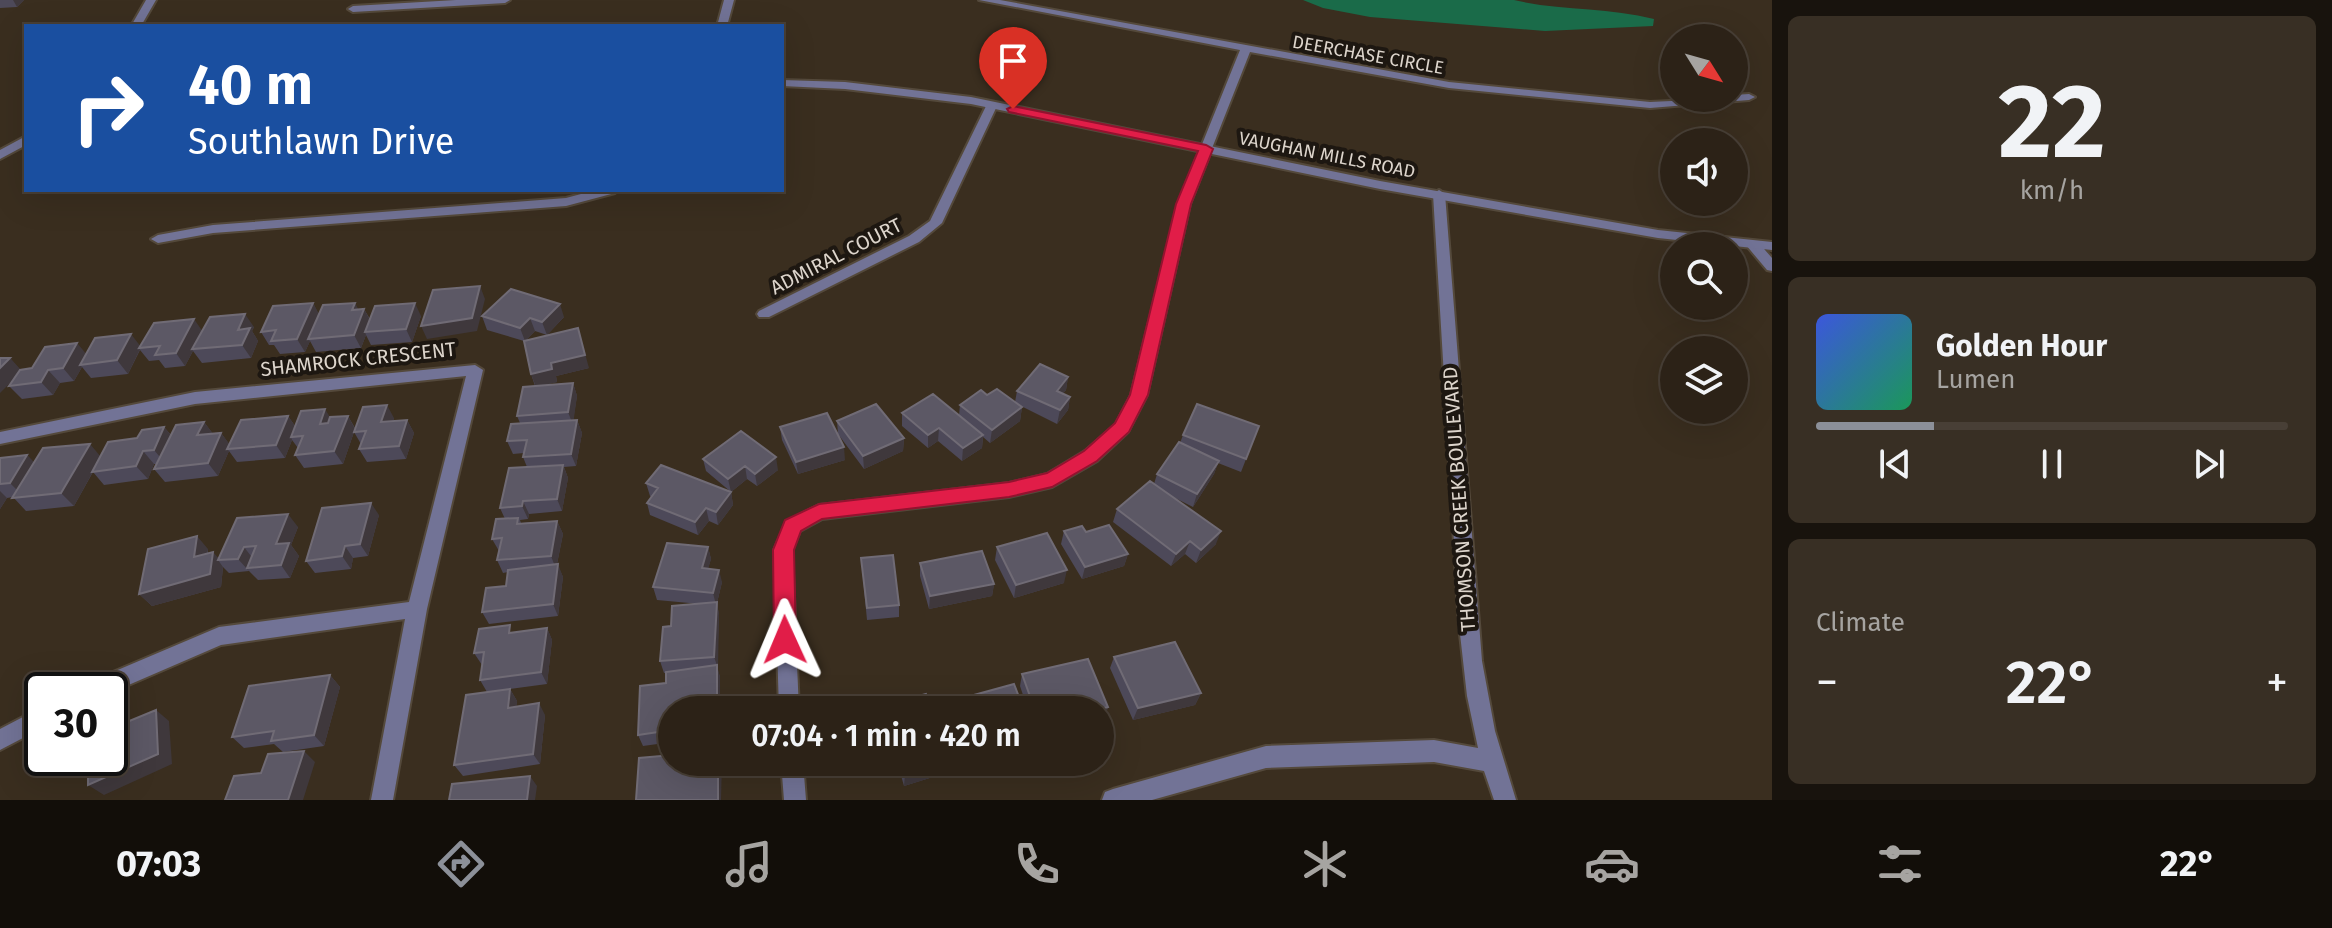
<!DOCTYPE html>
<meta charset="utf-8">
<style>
:root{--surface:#2c2217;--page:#382f24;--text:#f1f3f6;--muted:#a6a4a1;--line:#483f36;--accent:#8c9099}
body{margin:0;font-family:"Fira Sans",sans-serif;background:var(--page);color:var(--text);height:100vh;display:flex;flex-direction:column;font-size:30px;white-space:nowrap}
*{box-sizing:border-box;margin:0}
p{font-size:26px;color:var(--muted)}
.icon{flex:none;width:44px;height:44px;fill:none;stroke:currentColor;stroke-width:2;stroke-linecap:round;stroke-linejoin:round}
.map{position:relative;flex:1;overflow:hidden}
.sheet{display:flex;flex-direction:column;gap:16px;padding:16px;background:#18130d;width:560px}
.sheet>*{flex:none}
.hud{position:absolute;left:24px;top:24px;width:760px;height:168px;border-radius:0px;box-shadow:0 8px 32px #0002,0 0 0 2px var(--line);background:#1a4fa0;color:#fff;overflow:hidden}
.needle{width:52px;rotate:127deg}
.tools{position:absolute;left:1660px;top:24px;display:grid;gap:16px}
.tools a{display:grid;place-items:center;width:88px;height:88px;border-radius:50%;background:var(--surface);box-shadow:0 8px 32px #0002,0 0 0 2px var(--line);font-size:40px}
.speed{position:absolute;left:24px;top:672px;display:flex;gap:16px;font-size:40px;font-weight:700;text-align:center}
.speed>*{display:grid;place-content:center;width:104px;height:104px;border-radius:50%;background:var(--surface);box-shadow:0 8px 32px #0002,0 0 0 2px var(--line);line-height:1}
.speed .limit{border:4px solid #111;border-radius:12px;background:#fff;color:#111}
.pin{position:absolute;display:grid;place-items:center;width:68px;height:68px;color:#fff;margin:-82px -34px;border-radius:50% 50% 50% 0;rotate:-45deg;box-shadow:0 0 8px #0007}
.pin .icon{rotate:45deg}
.me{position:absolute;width:88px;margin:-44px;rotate:359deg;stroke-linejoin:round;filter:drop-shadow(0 0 6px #0008)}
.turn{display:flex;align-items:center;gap:28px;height:168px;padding:0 32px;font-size:36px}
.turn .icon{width:104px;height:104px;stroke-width:2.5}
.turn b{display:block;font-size:56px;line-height:68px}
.big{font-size:60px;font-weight:600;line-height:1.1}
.sheet .tile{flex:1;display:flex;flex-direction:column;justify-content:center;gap:12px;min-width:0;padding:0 28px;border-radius:12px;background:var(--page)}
.sheet .dial{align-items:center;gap:0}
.dial b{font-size:104px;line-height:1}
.song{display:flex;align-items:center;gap:24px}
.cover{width:96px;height:96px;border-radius:12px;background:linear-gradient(135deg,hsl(230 70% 55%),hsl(150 70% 35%))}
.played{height:8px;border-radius:4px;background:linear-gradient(90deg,var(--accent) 25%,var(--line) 25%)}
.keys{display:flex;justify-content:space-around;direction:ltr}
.heat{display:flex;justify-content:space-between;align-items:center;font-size:44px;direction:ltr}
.trip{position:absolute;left:658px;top:696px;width:456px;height:80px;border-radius:40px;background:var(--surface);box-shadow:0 8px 32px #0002,0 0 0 2px var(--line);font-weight:600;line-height:80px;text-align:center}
.dock{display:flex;height:128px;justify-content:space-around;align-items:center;background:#120e09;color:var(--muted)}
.dock .icon{width:56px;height:56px}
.dock .on{color:var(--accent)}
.dock b{font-size:36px;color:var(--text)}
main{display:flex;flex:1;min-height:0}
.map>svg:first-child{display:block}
.forest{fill:#1a6b49}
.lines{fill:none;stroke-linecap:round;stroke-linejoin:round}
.minor-casing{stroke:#54493b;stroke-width:4}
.tertiary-casing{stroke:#54493b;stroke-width:4}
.minor{fill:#727396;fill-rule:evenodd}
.tertiary{fill:#727396;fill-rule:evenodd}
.wall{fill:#4d4959}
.shaded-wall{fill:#3f383c}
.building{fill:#5c5865;stroke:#706b75;stroke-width:2}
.route{fill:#e11d48;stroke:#92132f;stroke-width:2}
.labels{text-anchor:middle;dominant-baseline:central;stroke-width:8;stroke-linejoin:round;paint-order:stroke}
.far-street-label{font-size:18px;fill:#ddd5cc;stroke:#1d1711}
.street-label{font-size:20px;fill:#ddd5cc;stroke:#1d1711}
</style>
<main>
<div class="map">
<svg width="1772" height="800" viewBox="0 0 1772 800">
<rect width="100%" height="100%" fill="#3a2e1f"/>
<!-- forest -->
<path class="forest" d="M1303,0h211c46,11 94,7 140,19l-1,7 -108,5 -175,-14 -47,-9z"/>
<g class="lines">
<defs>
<path id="minor" d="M456,0h54l-5,3 -152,9 -5,-3 5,-3z
M724,0h10l-7,26h-10z
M979,0h21l449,82 201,20 84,-4v-3l15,-1 6,3 -6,3 -99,8 -201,-20 -199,-36 -60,152 -43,191 -19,37 -31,29 -45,26 -43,10 -187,22 -22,12 -8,19 7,160h-20l-5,-160 13,-29 32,-16 190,-22 38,-9 38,-23 31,-27 15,-29 47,-191 62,-154z
M987,104l10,2 -55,117 -23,19 -150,75h-10l-2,-3 2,-3 150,-75 21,-15z
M26,136v9l-26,14v-9z
M596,190h21l-2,3 -49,13 -353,27 -55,10 -7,-4 7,-4 55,-10 353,-27z
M1439,190l6,4 37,467 13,70 21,69h-22l-10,-29 -50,-9 -168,6 -114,32h-50l3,-8 8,-3 153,-43 168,-6 44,8 -11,-52 -8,-71 -26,-431z
M1753,241l5,1 14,16v13l-5,-1 -21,-25z
M475,365l8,5 -56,239 -34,191h-22l34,-181 -184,26 -111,48v-3h-26l3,-7 132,-56 190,-25 57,-226 -271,28 -195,40v-12l195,-40z
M42,707v21l-42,22v-21z
M781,762h22l3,38h-22z"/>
<path id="tertiary" d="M146,0h10l-15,26h-10z
M782,80l63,2 126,15 409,84 278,49 114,12v8l-114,-12 -278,-49 -409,-85 -126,-15 -63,-3z"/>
</defs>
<!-- minor casing -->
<use href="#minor" class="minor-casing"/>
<!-- tertiary casing -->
<use href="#tertiary" class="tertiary-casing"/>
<!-- minor -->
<use href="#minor" class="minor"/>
<!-- tertiary -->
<use href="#tertiary" class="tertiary"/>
</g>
<!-- wall -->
<path class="wall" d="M0,0h24l-7,7 -17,1z
M313,303l6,12 45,-6 6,10 51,-3 -9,26 -41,3 -5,-10 -5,13 -45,4 -6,-11 -5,11 -25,2 -6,-9h-5l-8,-13z
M482,316l82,1 -17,18 -12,-4 -10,10 64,27 -33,8 1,6 -16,3 32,-2 4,13 -4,24h4l5,13 -6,33 -12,1 4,11 -6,33 -33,3 -1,5 -8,1 1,3 36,-2 6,13 -6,30 6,13 -5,39 -69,8 -7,-12 24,-26 2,-14 -5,1 -6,-13 2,-9 -7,-12 13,-20 -5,-11 27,-41 -4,-10 1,-4 -11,1 -6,-13 13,-18 -3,-7 18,-30 -4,-12 -7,-33 -37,-11z
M254,327l-2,4 6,10 -7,17 -49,5 -9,-12 -8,15 -20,2 -6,-8 -10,1 -9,-11 -12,24 -37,4 -9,-11 -8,14 -14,2 -7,12 -31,4 -13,-13 4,-6 -3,-22 10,12 12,-2 54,-14 54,-8 62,-15z
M1068,377l-2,13 -3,3 7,4 -2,13 -11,14 -36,-18 1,1 -2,14 -30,22 -7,-6 -1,11 -20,13 -24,-20 -10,7 -26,-22v-13l57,2 1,-10 27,-10 28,7 2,-11z
M288,416l7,10 35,-9 18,-1 7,12 39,-10 -1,3 14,-1 7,13 -8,26 -39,3 -8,-13 2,-5 -7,-12 -11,32 -39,4 -9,-13 3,-7 -6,-8 -7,18 -48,4 -8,-11 -11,25 -53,6 -11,-13 3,-5h-3l-6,15 -44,6 -11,-13 -19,34 -48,5 -13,-14 -6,1 -7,11v-51l27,-3 7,8 66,-7 37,-18 27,-11 7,8 33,-13 9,12 8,-1 8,11z
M837,421l67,17 -1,13 -39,18 -26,-35z
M1259,426l-18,46 -23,-9 -4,11 -21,33 -20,-10 43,47 -20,19 -11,-9 -14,12 -58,-44 4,-13 37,-25 3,-10 23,-31 3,-8z
M780,427l65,33 -47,14 -16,-34z
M703,459l75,11 -21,16 -10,-7 -16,13 -25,-21z
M646,483l85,9 2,13 -15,20 -9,-4 -11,14 -48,-20 -3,-12 4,-6 -1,-1z
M379,515l-11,41 -15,2 -2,11 -36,4 -9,-12z
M237,518l61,9 -7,18 8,11 -9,22 -32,2 -9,-9 -20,2 -6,-6 -2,20 -69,19 -13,-12 69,-45v4l11,5z
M1064,531l22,1 42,22 -4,12 -42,13 -21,-35z
M708,547l3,12 -3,9 14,14 -5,21 2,12 -2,53 3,9v29l-9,1v3h-39v32l-29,4 -5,-11 28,-52v-10h-2l-4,-12 11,-35 29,-22 -43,-4 -4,-13z
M997,547l67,36 -50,15 -19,-38z
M861,558l38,47v12l-32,3z
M920,563l74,21 -2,12 -63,13 -9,-33z
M547,628l5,12 -5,44 -60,8 -7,-12 2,-15 -8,-12z
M1114,657l87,36 -6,12 -62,15 -23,-52z
M1022,674l86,33 -4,12 -4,1v-10h-72l-8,-24z
M330,675l10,12 -16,59 -41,6 -9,-8 -30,4 -12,-11z
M510,689l7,12 -1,6 29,8 -5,49 -77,12 -9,-11z
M963,698l61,12h-63z
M884,762h66l-1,10 -45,14 -6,-21 -12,4z"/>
<!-- shaded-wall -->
<path class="shaded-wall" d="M13,0h11l-7,7z
M480,286l5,13 -8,32 -50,8 -6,-13z
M313,303l7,13 -12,23 2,2 -5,11 -8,-13z
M355,303l7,13 2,-7 7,13 -6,10 1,3 -5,13 -7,-13 -2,-25z
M415,303l6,13 -9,26 -6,-13z
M560,304l4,13 -17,18 -5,-13z
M245,314l9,13 -2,4 6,10 -7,17 -9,-13 -4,-15z
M530,318l5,13 -10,10 -5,-13z
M194,319l9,13 -11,17 1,2 -8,15 -9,-13z
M578,328l11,40 -33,8 1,6 -21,5 -5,-13 20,-11z
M131,334l10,13 -13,27 -11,-14z
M77,343l11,13 -8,9 2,2 -8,14 -11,-13z
M10,358l12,13 -22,22v-25z
M48,370l12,13 -7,12 -12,-13z
M1068,377l-2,13 -11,14 2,-13z
M573,383l4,13 -4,29 -5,-13z
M1070,397l-2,13 -11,14 3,-14z
M387,405l7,13 -6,17 -7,-13z
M1022,407l-2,14 -30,22 2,-13z
M325,409l8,13 -13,2z
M288,416l9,13 -6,8 1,3 -7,18 -9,-13z
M348,416l7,13 -12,35 -9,-13z
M407,420l7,13 -8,26 -7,-13z
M577,420l5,13 -6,33 -5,-12z
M204,422l10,13h-17z
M164,427l11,13 -10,23 -11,-13z
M939,428l-1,13 -10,7v-13z
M221,433l10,13 -4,3 2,2 -11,25 -10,-13z
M983,435l-1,13 -20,13 1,-13z
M904,438l-1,13 -39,18 -1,-13z
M90,444l11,13 -27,49 -13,-13z
M844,447l1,13 -47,14 -2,-12z
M143,451l11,13 -6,15 -12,-13z
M27,455l13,13 -17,28 -13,-13z
M776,457l2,13 -21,16 -2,-12z
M1219,461l-5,13 -21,33 4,-13z
M563,465l5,13 -6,33 -5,-12z
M745,466l2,13 -16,13 -3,-13z
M0,491l7,7 -7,11z
M731,492l2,13 -15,20 -2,-13z
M523,501l6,13 -1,5 -6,-13z
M371,503l8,12 -11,41 -8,-12z
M706,508l3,13 -11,14 -3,-13z
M288,514l10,13 -7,18 8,11 -9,22 -9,-13 -5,-21z
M557,521l6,13 -7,35 -5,-13z
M1221,531l-5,13 -20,19 5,-13z
M197,536l11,13 -3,20 -11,-12z
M1190,541l-5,13 -14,12 5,-12z
M345,546l8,12 -2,11 -9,-13z
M244,547l10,13 -7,8 2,3 -11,-12z
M708,547l3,12 -6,21 -3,-12z
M213,552l7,8h-2l5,7 -2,20 -69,19 -13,-12z
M1128,554l-4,12 -42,13 3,-12z
M558,564l5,13 -5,39 -5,-12z
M719,570l3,12 -5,21 2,12 -1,53 -4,-11 2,-52 -3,-12z
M1067,570l-3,13 -50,15 2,-13z
M994,584l-2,12 -63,13 1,-13z
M547,628l5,12 -5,44 -6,-12z
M717,665l3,12v29l-3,-11z
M330,675l10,12 -16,59 -10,-11z
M510,689l7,12 -2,18 -7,-11z
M1201,693l-6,12 -62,15 5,-12z
M539,703l6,12 -5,49 -7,-10z
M1108,707l-4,12 -4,1v-10h-4z
M156,710l13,11 3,43 -68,31 -16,-10z
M304,751l11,11 -12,38h-15z
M718,762h4l-1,38h-3z
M886,762h12v3l-12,4z
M950,762l-1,10 -45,14 1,-11z
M530,776l7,10 -2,14h-8z"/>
<!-- building -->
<path class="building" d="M480,286l-8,32 -51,8 12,-36z
M511,289l49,15 -18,18 -12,-4 -10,10 -38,-12z
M313,303l-16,36 -26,2 5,-11 -15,2 12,-26z
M355,303l-3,7 12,-1 -10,26 -46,4 15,-34z
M415,303l-9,26 -41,3 10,-26z
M245,314l-7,16 12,-2 -8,17 -50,4 18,-32z
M194,319l-18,34 -21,2 5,-9 -21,2 15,-25z
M578,328l7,27 -34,8 1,6 -21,5 -7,-33z
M131,334l-14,26 -37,5 15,-27z
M77,343l-14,25 -15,2 -7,12 -32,4 11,-16 12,-2 13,-21z
M0,358h10l-10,10z
M1040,364l28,13 -11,14 13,6 -10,13 -43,-19z
M573,383l-5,29 -51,4 6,-29z
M997,389l25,18 -30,23 -32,-25 21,-15 6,5z
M933,394l50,41 -20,13 -24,-20 -11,7 -26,-22z
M876,404l28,34 -41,18 -26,-35z
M1197,404l62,22 -13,33 -63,-24z
M387,405l-6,17 26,-2 -8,26 -40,3 7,-18 -12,1 9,-25z
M325,409l-5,15 8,-1 2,-6 18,-1 -14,35 -39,4 8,-19 -12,1 10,-26z
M827,413l17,34 -48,15 -16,-35z
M288,416l-12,29 -49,4 14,-29z
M577,420l-6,34 -48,3 4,-17 -20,1 4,-17z
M204,422l-7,13 24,-2 -13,30 -54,6 22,-44z
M164,427l-10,23 -11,1 -7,15 -44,6 16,-30 29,-4 5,-8z
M741,431l35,26 -21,17 -10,-8 -17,13 -25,-20z
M1179,442l40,19 -22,33 -40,-20z
M90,444l-29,49 -49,5 31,-50z
M27,455l-17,28 -10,1v-26z
M563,465l-6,34 -34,2 -1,5 -22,2 9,-40z
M661,465l70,27 -15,20 -10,-4 -11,14 -48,-19 11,-15 -12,-5z
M1150,481l71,50 -20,19 -11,-9 -14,13 -59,-45z
M371,503l-11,41 -15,2 -3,10 -36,5 16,-53z
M288,514l-12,30 13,-1 -8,22 -34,3 9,-22 -12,1 -6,12 -20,1 19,-42z
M518,518l-1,6 40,-3 -6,35 -54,4 5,-22 -10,1 4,-20z
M1109,525l19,29 -43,13 -21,-36 18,-5 4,6z
M1047,533l20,37 -51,15 -19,-38z
M197,536l-3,21 19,-5 -3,22 -71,20 9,-45z
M667,543l41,4 -6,21 17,2 -6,23 -60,-6z
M982,551l12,33 -64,12 -10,-33z
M893,555l6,50 -32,3 -6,-50z
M558,564l-5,40 -71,8 4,-24 20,-2 2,-16z
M717,602l-3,55 -54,4 3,-34 8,-1 1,-20z
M510,625l-1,8 38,-5 -6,44 -61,8 4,-28 -10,1 5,-24z
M1175,642l26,51 -63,15 -24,-51z
M1088,659l20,48 -12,3h-61l-13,-36z
M717,665v30l-10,1v14h-35v20l-34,5 2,-49 26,-3v-11z
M330,675l-16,60 -43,6 3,-10 -42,6 17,-51z
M1014,684l10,26h-57l-4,-12z
M510,689l-2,19 31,-5 -6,51 -79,11 12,-70z
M926,694l6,16 -61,-1z
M156,710l2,44 -70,31v-27h22v-29z
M304,751l-16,49h-63l9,-24 27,-3 7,-19z
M672,755v7h46v38h-82l3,-42z
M900,762h49l-44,13z
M530,776l-3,24h-78l3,-16z"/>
<!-- route -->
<path class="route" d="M1013,106l193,39 7,4 -22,55 -43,191 -19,37 -32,29 -45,26 -43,10 -187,22 -21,12 -7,19 2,90 -3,7 -8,3 -8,-3 -3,-7 -1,-90 12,-30 34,-16 190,-22 38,-9 37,-22 31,-28 15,-28 46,-191 22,-53 -189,-39 -2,-3z"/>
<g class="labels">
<!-- far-street labels -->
<g class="far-street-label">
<text transform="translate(1368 55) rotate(10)">DEERCHASE CIRCLE</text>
<text transform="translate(1327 155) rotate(11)">VAUGHAN MILLS ROAD</text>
</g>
<!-- street labels -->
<g class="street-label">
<text transform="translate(836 256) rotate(-27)">ADMIRAL COURT</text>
<text transform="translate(358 359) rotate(-6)">SHAMROCK CRESCENT</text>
<text transform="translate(1459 499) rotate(-94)">THOMSON CREEK BOULEVARD</text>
</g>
</g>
</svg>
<div class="tools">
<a><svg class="needle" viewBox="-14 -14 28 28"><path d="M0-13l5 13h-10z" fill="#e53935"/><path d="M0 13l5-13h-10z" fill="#a6a4a1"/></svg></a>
<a><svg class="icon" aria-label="sound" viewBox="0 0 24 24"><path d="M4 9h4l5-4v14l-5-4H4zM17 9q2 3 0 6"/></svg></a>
<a><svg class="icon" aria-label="search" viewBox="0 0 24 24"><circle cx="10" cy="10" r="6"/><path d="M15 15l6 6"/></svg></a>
<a><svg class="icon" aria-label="layers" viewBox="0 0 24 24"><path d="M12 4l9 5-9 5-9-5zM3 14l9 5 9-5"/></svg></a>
</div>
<div class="speed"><div class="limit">30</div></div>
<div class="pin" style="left:1013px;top:109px;background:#d93025"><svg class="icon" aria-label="arrive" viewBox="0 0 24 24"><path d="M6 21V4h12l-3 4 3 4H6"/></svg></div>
<svg class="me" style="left:785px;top:640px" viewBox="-20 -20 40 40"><path d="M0-17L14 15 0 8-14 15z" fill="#e11d48" stroke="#fff" stroke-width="4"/></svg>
<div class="trip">07:04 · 1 min · 420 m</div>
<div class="hud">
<div class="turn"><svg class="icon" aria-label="right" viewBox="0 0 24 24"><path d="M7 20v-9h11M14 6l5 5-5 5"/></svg><div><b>40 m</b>Southlawn Drive</div></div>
</div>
</div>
<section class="sheet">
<div class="tile dial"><b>22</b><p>km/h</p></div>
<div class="tile">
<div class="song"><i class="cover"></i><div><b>Golden Hour</b><p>Lumen</p></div></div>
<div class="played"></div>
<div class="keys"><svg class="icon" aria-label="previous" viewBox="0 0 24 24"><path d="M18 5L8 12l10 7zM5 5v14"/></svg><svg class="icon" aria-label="pause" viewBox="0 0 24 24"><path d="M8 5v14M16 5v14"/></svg><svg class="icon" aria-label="next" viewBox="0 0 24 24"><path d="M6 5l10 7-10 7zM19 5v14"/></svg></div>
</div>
<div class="tile"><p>Climate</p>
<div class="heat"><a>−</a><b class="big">22°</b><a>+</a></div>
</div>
</section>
</main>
<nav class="dock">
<b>07:03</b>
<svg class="icon on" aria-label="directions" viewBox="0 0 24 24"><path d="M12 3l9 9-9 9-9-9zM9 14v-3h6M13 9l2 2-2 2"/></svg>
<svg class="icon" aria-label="music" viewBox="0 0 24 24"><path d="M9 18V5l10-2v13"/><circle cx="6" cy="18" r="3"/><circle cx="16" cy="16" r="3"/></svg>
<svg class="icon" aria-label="phone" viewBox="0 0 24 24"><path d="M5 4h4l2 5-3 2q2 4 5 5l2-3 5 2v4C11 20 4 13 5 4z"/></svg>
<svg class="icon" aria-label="climate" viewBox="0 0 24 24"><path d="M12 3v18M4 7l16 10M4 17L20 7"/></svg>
<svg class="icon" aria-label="car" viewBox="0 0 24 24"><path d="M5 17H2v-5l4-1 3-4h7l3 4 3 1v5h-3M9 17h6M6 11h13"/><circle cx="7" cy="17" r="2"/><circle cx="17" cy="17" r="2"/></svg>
<svg class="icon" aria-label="filters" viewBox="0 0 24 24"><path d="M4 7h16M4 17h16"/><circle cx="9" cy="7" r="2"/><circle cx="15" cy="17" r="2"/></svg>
<b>22°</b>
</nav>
